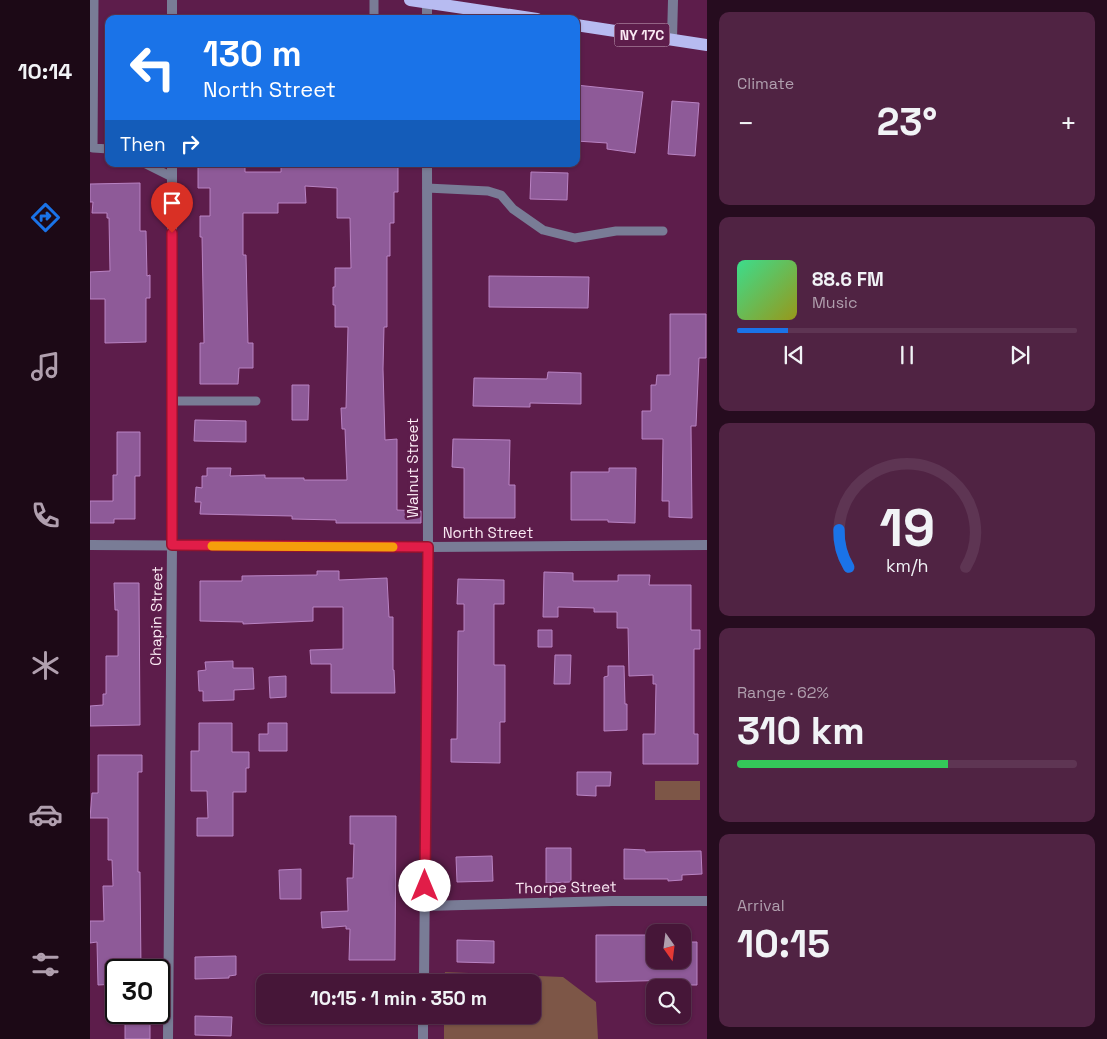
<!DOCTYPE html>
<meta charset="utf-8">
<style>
:root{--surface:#461638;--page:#502343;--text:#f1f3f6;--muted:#b09fae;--line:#5e3553;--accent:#1a73e8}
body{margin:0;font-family:"Space Grotesk",sans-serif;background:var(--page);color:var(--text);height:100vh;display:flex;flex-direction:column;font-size:19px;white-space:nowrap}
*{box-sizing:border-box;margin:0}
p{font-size:16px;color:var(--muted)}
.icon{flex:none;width:28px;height:28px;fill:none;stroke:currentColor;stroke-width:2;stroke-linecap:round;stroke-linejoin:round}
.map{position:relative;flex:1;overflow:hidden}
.drawer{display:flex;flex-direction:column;gap:12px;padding:12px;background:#260c1f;width:400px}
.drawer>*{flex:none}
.guide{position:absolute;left:15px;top:15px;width:475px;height:152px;border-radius:10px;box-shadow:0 1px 4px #0004,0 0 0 1px var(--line);background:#1a73e8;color:#fff;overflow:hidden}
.needle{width:32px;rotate:166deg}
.fabs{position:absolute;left:556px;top:924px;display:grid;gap:10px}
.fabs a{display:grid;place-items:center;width:45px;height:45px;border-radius:10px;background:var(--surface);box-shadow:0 1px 4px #0004,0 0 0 1px var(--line);font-size:25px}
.speed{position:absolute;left:15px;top:959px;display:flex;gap:10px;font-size:25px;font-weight:700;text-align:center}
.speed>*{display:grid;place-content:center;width:65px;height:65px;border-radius:50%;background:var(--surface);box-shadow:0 1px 4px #0004,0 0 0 1px var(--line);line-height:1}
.speed .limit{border:2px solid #111;border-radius:8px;background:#fff;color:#111}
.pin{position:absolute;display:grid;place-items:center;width:42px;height:42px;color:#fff;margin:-51px -21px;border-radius:50% 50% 50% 0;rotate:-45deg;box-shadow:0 0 5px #0007}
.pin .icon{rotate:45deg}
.me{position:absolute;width:55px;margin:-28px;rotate:0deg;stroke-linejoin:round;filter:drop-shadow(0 0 4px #0008)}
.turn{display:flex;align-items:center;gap:18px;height:105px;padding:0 15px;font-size:22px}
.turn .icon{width:65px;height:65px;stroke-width:2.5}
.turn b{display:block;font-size:35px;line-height:42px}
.then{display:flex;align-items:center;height:48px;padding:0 15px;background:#0003;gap:10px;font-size:19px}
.big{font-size:38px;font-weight:700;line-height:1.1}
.drawer .tile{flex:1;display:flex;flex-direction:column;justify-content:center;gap:8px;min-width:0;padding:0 18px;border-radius:10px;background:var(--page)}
.drawer .dial{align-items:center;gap:0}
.dial svg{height:130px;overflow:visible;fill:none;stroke:var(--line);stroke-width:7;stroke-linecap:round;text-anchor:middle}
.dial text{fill:var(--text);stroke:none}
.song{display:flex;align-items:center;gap:15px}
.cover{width:60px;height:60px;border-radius:8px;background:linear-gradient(135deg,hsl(150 70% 55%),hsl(60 70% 35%))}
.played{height:5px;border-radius:2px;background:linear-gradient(90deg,var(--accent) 15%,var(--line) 15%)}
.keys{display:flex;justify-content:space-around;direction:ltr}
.heat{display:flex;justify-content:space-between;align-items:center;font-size:28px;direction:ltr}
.charge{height:8px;border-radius:4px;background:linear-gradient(90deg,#34c759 62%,var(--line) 0)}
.trip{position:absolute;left:166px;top:974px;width:285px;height:50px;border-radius:10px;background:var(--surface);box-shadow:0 1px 4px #0004,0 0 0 1px var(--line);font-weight:700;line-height:50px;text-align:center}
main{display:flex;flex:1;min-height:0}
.dock{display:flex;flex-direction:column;width:90px;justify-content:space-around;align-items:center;background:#1c0916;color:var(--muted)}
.dock .icon{width:35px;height:35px}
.dock .active{color:var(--accent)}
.dock b{font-size:22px;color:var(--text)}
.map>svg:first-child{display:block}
.green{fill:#7d5647}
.building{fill:#8e5a98;stroke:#b983c3}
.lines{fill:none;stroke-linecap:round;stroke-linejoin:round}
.service{stroke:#797c96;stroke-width:9}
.minor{stroke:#797c96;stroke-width:10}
.primary{stroke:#b7bbf1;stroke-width:12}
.route-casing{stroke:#92132f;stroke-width:12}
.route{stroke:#e11d48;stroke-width:9}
.slow{stroke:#f59e0b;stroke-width:9}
.labels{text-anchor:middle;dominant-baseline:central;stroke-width:5;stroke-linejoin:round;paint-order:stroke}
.shield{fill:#5d1d4b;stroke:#cbacc1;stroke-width:1}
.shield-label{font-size:14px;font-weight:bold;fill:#fae9f3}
.street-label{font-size:15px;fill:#fae9f3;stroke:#5d1d4b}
</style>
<main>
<nav class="dock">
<b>10:14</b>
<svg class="icon active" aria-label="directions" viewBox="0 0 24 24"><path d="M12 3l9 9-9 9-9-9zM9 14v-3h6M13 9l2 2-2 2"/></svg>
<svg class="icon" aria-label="music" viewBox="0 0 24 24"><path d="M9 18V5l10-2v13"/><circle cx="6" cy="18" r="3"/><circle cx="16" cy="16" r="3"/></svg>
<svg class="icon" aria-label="phone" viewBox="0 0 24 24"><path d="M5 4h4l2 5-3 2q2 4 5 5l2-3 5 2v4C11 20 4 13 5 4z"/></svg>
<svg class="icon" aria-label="climate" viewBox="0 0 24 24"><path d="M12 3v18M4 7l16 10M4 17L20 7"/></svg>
<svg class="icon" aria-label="car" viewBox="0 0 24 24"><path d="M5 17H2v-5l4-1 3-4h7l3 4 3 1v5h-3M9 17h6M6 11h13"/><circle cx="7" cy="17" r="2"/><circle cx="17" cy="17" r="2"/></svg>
<svg class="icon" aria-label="filters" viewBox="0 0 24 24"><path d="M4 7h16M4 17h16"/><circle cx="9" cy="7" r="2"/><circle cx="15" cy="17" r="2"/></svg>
</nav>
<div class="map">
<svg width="617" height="1039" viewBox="0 0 617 1039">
<rect width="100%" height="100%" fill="#5d1d4b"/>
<!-- green -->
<path class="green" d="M565,781h45v19h-45z
M355,972l118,5 33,25 2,37h-154v-24h88v-33h-87z"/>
<!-- building -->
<path class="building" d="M486,85l67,7 -8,61 -28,-4v-6l-31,-2z
M582,101l27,2 -4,53 -27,-2z
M108,164h47v8h36v-6h4v-2h113v28h-4v31h-4v33h-3v71h-3l-1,42 2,71 12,-1v71l24,1v12h-85v-3l-44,-1v-3l-92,-2 1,-12h-6l1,-15 6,1v-12h5v-8h24l-1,8 35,-1v3h39v2h43l-2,-51h-3l-1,-21h5l2,-81h-13v-22h-2v-18h2v-19h16l-1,-50h-13v-30l-32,-2 1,17h-28v10h-35v42h3l2,88h5v25h-14l-1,16h-38v-41h4l-2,-106h-2v-21h10v-28h-12z
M441,172l37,1 -1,27 -37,-1z
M50,183v48h6l1,45 3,-1v23h-4v44l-41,1v-44h-15v-27l20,-1 -1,-53h-2v-5h-15l1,-11h-3v-18z
M399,276l100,1 -1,31 -99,-1z
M580,314h36v44h-7l-3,68h-5l1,92 -23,-1v-16h-7l1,-62h-21v-28h9v-26h5l1,-10h13z
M458,372l33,1v31l-51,-1v4l-57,-1 1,-28 73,1z
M202,385h17l-1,35h-16z
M105,420l51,1v21l-52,-1z
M27,432h23v44h-5v43h-21v4h-24v-22h23v-26h4z
M363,439l57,1 -1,45h6v33h-51v-50l-12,-1z
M519,468h27l-1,55 -27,-1v-2h-37v-48h38z
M227,571h22v9l48,-2 2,39h4v53h1l1,23h-64v-29h-20l-1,-14 33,-1v-42h-30v14l-70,3v-2l-43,-1v-40h42v-5l75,-1z
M454,572l29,1v8h45v-6h32l-1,10h42v45h9v19h-6v85h4v30h-55v-30h12l1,-50h-3v-9l-24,1 -1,-48h-11v-16h-23v-4l-36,-1v10h-15z
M368,579l46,1v24h-10v61h11v57h-5v41l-49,-1v-23h6l1,-108h6v-27h-7z
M24,583h25l1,142 -50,1v-20l13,-1v-11h3v-38h12v-46h-3z
M448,630h14v17h-14z
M465,655h16l-1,29h-16z
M143,661v7h20l1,21 -20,1v10l-31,1v-10h-4l-1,-20 8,-1 -1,-8z
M518,666h16l1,38h2v26l-23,1v-54l4,-1z
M196,676v21l-16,1 -1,-21z
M109,723h33v29h17v16h-3v24h-13v44h-36v-18h11l-1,-27h-16v-40h8z
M178,723h19v28h-28v-17h9z
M8,755h44v17h-4v100h2l1,98h-25v14l-18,1 -1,-43 -7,1v-22h14l-1,-35h10l-1,-26h-4v-42h-18l2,-25h6z
M487,772h34l-1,14h-14v10l-19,-1z
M260,816h46l-1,144h-46l1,-31h-4v-3l-24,2 -1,-16 27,-1 -1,-33h6l1,-34h-4z
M456,848h25v34l-25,1z
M534,849l21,1v2l56,-1 1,23 -20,1v5l-14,1v-2h-44z
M402,856l1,25 -36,1 -1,-25z
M211,869v30h-21l-1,-29z
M506,935h59v25h27v-18h15v43h-18v-5l-83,2z
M367,940l37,1v22l-37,-1z
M146,956v19l-7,1v2l-34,1v-22z
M35,1014h25v25h-25z
M105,1016l37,1 -1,19 -36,-1z"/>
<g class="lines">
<!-- service -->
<path class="service" d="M4,0l-1,148 16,1
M284,19v-19
M56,164l26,13
M337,188l61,3 13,4 12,14 30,21 32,8 41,-7h47
M82,401h84"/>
<!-- minor -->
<path class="minor" d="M82,19v-19
M337,19v-19
M582,39l1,-39
M0,545l338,2 279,-2
M335,906l187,-5h95
M334,982l4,-435 -1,-383
M78,1039l4,-494v-381
M333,1039v-24"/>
<!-- primary -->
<path class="primary" d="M320,0l127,19
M486,25l131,20"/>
</g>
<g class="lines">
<defs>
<path id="route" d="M82,233v312l256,2 -3,339"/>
</defs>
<!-- route casing -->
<use href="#route" class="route-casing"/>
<!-- route -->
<use href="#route" class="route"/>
<!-- slow -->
<path class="slow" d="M122,546l181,1"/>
</g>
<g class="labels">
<!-- shield labels -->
<rect class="shield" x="524.5" y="23.5" width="55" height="23" rx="4"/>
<g class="shield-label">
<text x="552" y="35">NY 17C</text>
</g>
<!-- street labels -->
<g class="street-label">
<text transform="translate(322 468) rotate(-90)">Walnut Street</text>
<text x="398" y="532">North Street</text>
<text transform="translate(66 616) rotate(-89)">Chapin Street</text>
<text transform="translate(476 887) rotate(-1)">Thorpe Street</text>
</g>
</g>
</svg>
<div class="fabs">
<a><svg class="needle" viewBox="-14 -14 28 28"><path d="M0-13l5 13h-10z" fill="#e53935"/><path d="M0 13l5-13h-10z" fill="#b09fae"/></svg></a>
<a><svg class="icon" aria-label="search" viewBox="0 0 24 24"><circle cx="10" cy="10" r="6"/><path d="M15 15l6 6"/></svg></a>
</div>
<div class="speed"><div class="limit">30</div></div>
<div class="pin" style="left:82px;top:233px;background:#d93025"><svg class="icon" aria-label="arrive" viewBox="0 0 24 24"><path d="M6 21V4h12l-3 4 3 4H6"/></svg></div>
<svg class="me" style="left:335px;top:886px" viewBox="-20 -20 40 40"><circle r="19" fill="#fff"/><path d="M0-13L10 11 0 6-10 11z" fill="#e11d48"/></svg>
<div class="trip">10:15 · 1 min · 350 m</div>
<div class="guide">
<div class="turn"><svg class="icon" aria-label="left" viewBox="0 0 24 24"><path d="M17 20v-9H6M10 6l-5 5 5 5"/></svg><div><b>130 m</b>North Street</div></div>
<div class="then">Then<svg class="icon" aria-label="right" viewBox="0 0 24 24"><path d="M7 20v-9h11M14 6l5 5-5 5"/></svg></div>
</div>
</div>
<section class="drawer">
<div class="tile"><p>Climate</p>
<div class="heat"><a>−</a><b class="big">23°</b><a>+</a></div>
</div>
<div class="tile">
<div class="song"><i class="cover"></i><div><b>88.6 FM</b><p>Music</p></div></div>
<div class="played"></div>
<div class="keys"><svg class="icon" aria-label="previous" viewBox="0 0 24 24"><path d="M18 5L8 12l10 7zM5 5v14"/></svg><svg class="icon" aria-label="pause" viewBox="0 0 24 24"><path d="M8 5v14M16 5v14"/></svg><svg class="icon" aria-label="next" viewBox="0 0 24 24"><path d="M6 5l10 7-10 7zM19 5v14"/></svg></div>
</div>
<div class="tile dial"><svg viewBox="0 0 100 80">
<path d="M14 69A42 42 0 1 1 86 69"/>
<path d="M14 69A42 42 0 0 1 8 46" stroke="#1a73e8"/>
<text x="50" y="56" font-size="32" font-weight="700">19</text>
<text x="50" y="72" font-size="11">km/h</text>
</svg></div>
<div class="tile"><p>Range · 62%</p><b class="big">310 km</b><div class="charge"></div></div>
<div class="tile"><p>Arrival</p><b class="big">10:15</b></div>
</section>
</main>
